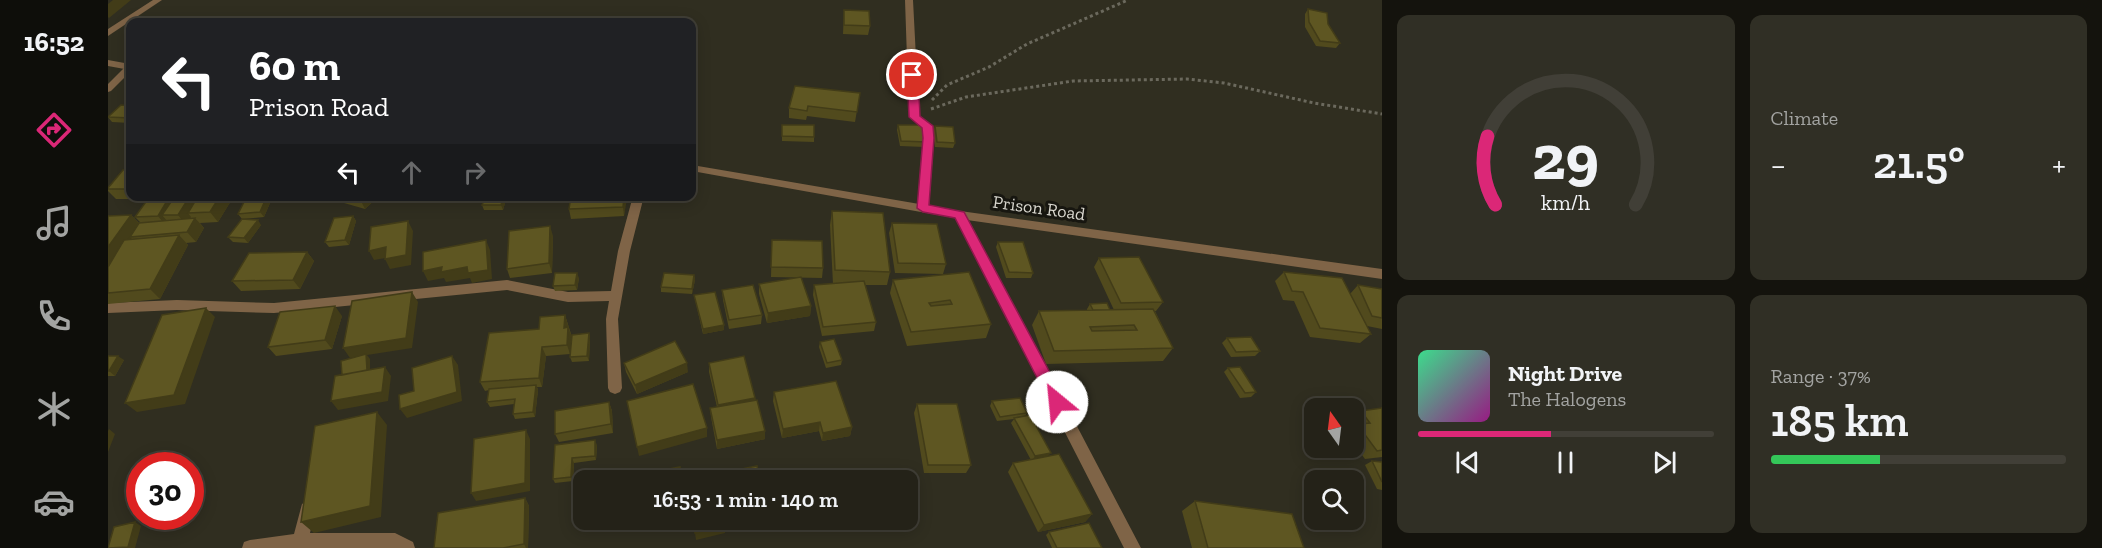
<!DOCTYPE html>
<meta charset="utf-8">
<style>
:root{--surface:#242218;--page:#302f25;--text:#f1f3f6;--muted:#a3a4a2;--line:#413f37;--accent:#db2777}
body{margin:0;font-family:"Zilla Slab",serif;background:var(--page);color:var(--text);height:100vh;display:flex;flex-direction:column;font-size:22px;white-space:nowrap}
*{box-sizing:border-box;margin:0}
p{font-size:20px;color:var(--muted)}
.icon{flex:none;width:33px;height:33px;fill:none;stroke:currentColor;stroke-width:2;stroke-linecap:round;stroke-linejoin:round}
.map{position:relative;flex:1;overflow:hidden}
.panel{display:flex;flex-direction:column;gap:15px;padding:15px;background:#14130d;width:720px}
.panel>*{flex:none}
.banner{position:absolute;left:18px;top:18px;width:570px;height:183px;border-radius:12px;box-shadow:0 3px 15px #0003,0 0 0 2px var(--line);background:#202124;color:#fff;overflow:hidden}
.needle{width:39px;rotate:346deg}
.fabs{position:absolute;left:1196px;top:398px;display:grid;gap:12px}
.fabs a{display:grid;place-items:center;width:60px;height:60px;border-radius:12px;background:var(--surface);box-shadow:0 3px 15px #0003,0 0 0 2px var(--line);font-size:30px}
.speed{position:absolute;left:18px;top:452px;display:flex;gap:12px;font-size:30px;font-weight:700;text-align:center}
.speed>*{display:grid;place-content:center;width:78px;height:78px;border-radius:50%;background:var(--surface);box-shadow:0 3px 15px #0003,0 0 0 2px var(--line);line-height:1}
.speed .limit{border:9px solid #d22;background:#fff;color:#111}
.pin{position:absolute;display:grid;place-items:center;width:51px;height:51px;color:#fff;margin:-26px;border:3px solid #fff;border-radius:50%;box-shadow:0 2px 6px #0007}
.me{position:absolute;width:66px;margin:-33px;rotate:332deg;stroke-linejoin:round;filter:drop-shadow(0 0 4px #0008)}
.turn{display:flex;align-items:center;gap:21px;height:126px;padding:0 24px;font-size:27px}
.turn .icon{width:78px;height:78px;stroke-width:2.5}
.turn b{display:block;font-size:42px;line-height:51px}
.lanes{display:flex;align-items:center;height:57px;padding:0 24px;background:#0003;justify-content:center;gap:30px;direction:ltr}
.lanes .off{opacity:.35}
.big{font-size:45px;font-weight:600;line-height:1.1}
.panel .card{flex:1;display:flex;flex-direction:column;justify-content:center;gap:9px;min-width:0;padding:0 21px;border-radius:12px;background:var(--page)}
.panel .dial{align-items:center;gap:0}
.dial svg{height:156px;overflow:visible;fill:none;stroke:var(--line);stroke-width:7;stroke-linecap:round;text-anchor:middle}
.dial text{fill:var(--text);stroke:none}
.song{display:flex;align-items:center;gap:18px}
.cover{width:72px;height:72px;border-radius:9px;background:linear-gradient(135deg,hsl(150 70% 55%),hsl(310 70% 35%))}
.played{height:6px;border-radius:3px;background:linear-gradient(90deg,var(--accent) 45%,var(--line) 45%)}
.keys{display:flex;justify-content:space-around;direction:ltr}
.heat{display:flex;justify-content:space-between;align-items:center;font-size:33px;direction:ltr}
.charge{height:9px;border-radius:4px;background:linear-gradient(90deg,#34c759 37%,var(--line) 0)}
.panel .tiles{flex:1;display:grid;gap:15px;grid-template-columns:repeat(2,1fr)}
.trip{position:absolute;left:465px;top:470px;width:345px;height:60px;border-radius:12px;background:var(--surface);box-shadow:0 3px 15px #0003,0 0 0 2px var(--line);font-weight:600;line-height:60px;text-align:center}
main{display:flex;flex:1;min-height:0}
.dock{display:flex;flex-direction:column;width:108px;justify-content:space-around;align-items:center;background:#0e0e0a;color:var(--muted)}
.dock .icon{width:42px;height:42px}
.dock .active{color:var(--accent)}
.dock b{font-size:27px;color:var(--text)}
.map>svg:first-child{display:block}
.lines{fill:none;stroke-linecap:round;stroke-linejoin:round}
.path{stroke:#6b695d;stroke-width:3;stroke-dasharray:3 3;stroke-linecap:butt}
.minor{fill:#7f6447;fill-rule:evenodd}
.tertiary{fill:#7f6447;fill-rule:evenodd}
.wall{fill:#514a1d}
.shaded-wall{fill:#423c18}
.building{fill:#5e5622;stroke:#423c18;stroke-width:1.5;fill-rule:evenodd}
.route{fill:#db2777;stroke:#8e194d;stroke-width:1.5}
.labels{text-anchor:middle;dominant-baseline:central;stroke-width:6;stroke-linejoin:round;paint-order:stroke}
.street-label{font-size:18px;fill:#dad8d0;stroke:#171610}
</style>
<main>
<nav class="dock">
<b>16:52</b>
<svg class="icon active" aria-label="directions" viewBox="0 0 24 24"><path d="M12 3l9 9-9 9-9-9zM9 14v-3h6M13 9l2 2-2 2"/></svg>
<svg class="icon" aria-label="music" viewBox="0 0 24 24"><path d="M9 18V5l10-2v13"/><circle cx="6" cy="18" r="3"/><circle cx="16" cy="16" r="3"/></svg>
<svg class="icon" aria-label="phone" viewBox="0 0 24 24"><path d="M5 4h4l2 5-3 2q2 4 5 5l2-3 5 2v4C11 20 4 13 5 4z"/></svg>
<svg class="icon" aria-label="climate" viewBox="0 0 24 24"><path d="M12 3v18M4 7l16 10M4 17L20 7"/></svg>
<svg class="icon" aria-label="car" viewBox="0 0 24 24"><path d="M5 17H2v-5l4-1 3-4h7l3 4 3 1v5h-3M9 17h6M6 11h13"/><circle cx="7" cy="17" r="2"/><circle cx="17" cy="17" r="2"/></svg>
</nav>
<div class="map">
<svg width="1274" height="548" viewBox="0 0 1274 548">
<rect width="100%" height="100%" fill="#302e20"/>
<g class="lines">
<!-- path -->
<path class="path" d="M824,100l15,-15 42,-18 38,-23 101,-44
M823,109l35,-12 107,-16 114,-2 37,4 90,20 68,11"/>
<!-- minor -->
<path class="minor" d="M45,0h9l-54,36v-7z
M797,0h8l6,116 11,8 4,14 -5,70 -6,4 -6,-4 7,-70 -2,-11 -13,-10z
M22,64v8l-19,19 -3,1v-8l19,-19z
M525,196h11l-14,55 -12,68 4,69 -2,4 -5,2 -5,-2 -2,-4 -2,-69 3,-18 -41,1 -61,-12 -233,23 -97,-3 -69,3v-10l69,-3 97,3 233,-23 61,12 43,-1 7,-40z
M852,211l6,4 175,333h-17l-170,-333z
M199,501l5,3 3,5 -5,24h85l18,9 2,6h-173l2,-6 6,-2 44,-6 8,-30z"/>
<!-- tertiary -->
<path class="tertiary" d="M0,60l22,4v6l-22,-4z
M584,165l268,46 422,58v10l-422,-60 -268,-48z"/>
</g>
<!-- wall -->
<path class="wall" d="M1200,9l20,15 12,19 -4,5 -20,-2 -11,-19v-13z
M736,10l26,16 -2,9 -25,-1z
M752,93l-5,29 -48,-6 -1,4 -17,-2v-10z
M22,106v17l-18,-1 -4,-5z
M674,125l32,12v5l-32,-1z
M790,125l29,17 -2,5 -25,-1 -3,-16z
M827,126l20,17 -2,5 -18,-1 -2,-16z
M22,170v26h104l-16,26 -18,1 4,5 -8,14 -10,1 2,2 -28,54 -52,5v-88l23,-1 8,8 1,-1 -5,-5 13,-18h-32l-8,-8v-3z
M165,196l-9,21 -22,2 -4,-5z
M232,196h39l-14,13 -21,-6z
M352,196h19l-2,4z
M378,196h21l-4,14h-19l-2,-5z
M463,196h55l-2,20 -53,3 -2,-10z
M724,211l58,61 -3,13h-22l11,37 -2,9 -52,5 -9,-41 1,-10 19,-1 -3,-59z
M245,216l3,5 -7,24 -20,2 -4,-5z
M784,223l54,41 -3,10 -48,-1 -6,-40z
M153,225l-13,18 -15,-1 -5,-5z
M445,236l-1,37 -42,5 -3,-9z
M664,240l51,28 -1,10 -51,-1z
M890,242l35,31 -2,5h-25l-10,-31z
M199,252l7,9 -14,28 -59,2 -9,-10z
M991,258l64,44 -7,9h-1l18,37 -10,13 -117,3 -14,-39 7,-14 48,-1v-1l3,-5 20,6h4l-20,-43z
M861,272l22,52 -5,14 -79,8 -17,-53 3,-13z
M1176,272l66,22 8,-9 24,4v40l-15,-3 4,8 -11,9 -50,-6 -16,-36 -11,-1 -8,-19z
M586,275l1,5 -3,14 -31,-2v-5z
M471,278l-2,12 -22,1 -2,-5z
M651,284l52,22 -1,10 -43,7 -8,-29z
M614,290l40,25 -1,9 -32,5 -6,-29z
M586,295l30,30v5l-21,4z
M457,315l7,22 -2,17 -24,2 -4,31h-5l1,3 -3,27 -20,2 -2,-5 1,-10 -24,3 -3,-5 2,-12 -4,1 -5,-9 59,-53z
M234,316l-10,33 -56,7 -8,-9z
M481,333l1,5 -1,23 -17,1 -2,-5z
M1119,338l33,13 -5,5 -24,1 -9,-14z
M712,342l22,18 -1,5 -15,3 -7,-21z
M0,356l16,4 -9,16h-7z
M516,363l64,9 -51,22 -11,-22z
M601,363l46,35 10,33v8l-48,10 -6,-32 -1,-9 7,-1 -8,-35z
M1120,368l28,24 -5,5 -11,1 -16,-26z
M666,392l78,35 -2,9 -28,5 -3,-10 -37,7 -9,-37z
M884,401l35,12 -2,3 23,40 44,58 -7,8 -47,10 -30,-60 5,-9 18,-3 -20,-37 3,-4 -17,2 -7,-15z
M501,402l3,9 1,22 -54,9 -4,-8z
M809,404l54,61 -5,8h-42l-10,-60z
M1274,408v49l-17,2 -12,-16v-15l1,-1 -1,-2v-9l8,-5z
M447,445h42l-1,15 -22,3 -1,18 -18,2 -2,-4z
M1264,461l10,1v28l-5,-1 -12,-24z
M417,498l4,8 -1,42h-94z
M1087,501l109,47h-112l-10,-37z
M504,519h28l-27,5z
M626,519h32l-31,7z
M718,519h19l-19,3z
M941,532l53,16h-50l-6,-13z"/>
<!-- shaded-wall -->
<path class="shaded-wall" d="M5,0h18l-22,18 -1,-1v-13z
M62,196h15l-23,19 6,7 -2,4 -8,-10z
M82,196h14l-16,17 3,4 -5,8 -8,-10z
M112,196h14l-16,26 -8,-10z
M159,196h6l-9,21 -4,-5z
M255,196h16l-14,13 -5,-10z
M396,196h3l-4,14 -2,-5z
M516,196h2l1,3 -3,17 -1,-9z
M23,215l13,14 -14,8 5,5 -27,39v-34z
M245,216l3,5 -7,24 -4,-5z
M87,218l9,10 -8,14 -9,-10z
M150,220l3,5 -13,18 -4,-5z
M300,221l5,10 -2,34 -21,4 -5,-10z
M442,226l3,10 -1,37 -3,-10z
M71,235l9,10 -28,54 -10,-10z
M378,240l4,10 2,29 -20,4 -2,-5 -24,4 -2,-4 -16,3 -5,-10 19,-4z
M278,247l5,10 -17,3 -5,-9z
M199,252l7,9 -14,28 -7,-9z
M469,273l2,5 -2,12 -2,-5z
M586,275l1,5 -3,14v-5z
M304,292l6,10 -6,46 -45,7 3,4v17l-25,7 22,-28 -17,3 -7,-10z
M227,306l7,10 -10,33 -7,-9z
M703,306l-1,10 -43,7 1,-10z
M98,308l9,9 -30,87 -48,8 -12,-9z
M457,315l3,10 -1,12 -3,-9z
M616,325v5l-21,4v-5z
M460,327l4,10 -2,17 -3,-9z
M481,333l1,5 -1,23 -2,-5z
M434,347l4,9 -4,31 -3,-9z
M10,356l6,4 -9,16 -6,-5z
M344,356l6,9 4,36 -55,17 -7,-9z
M579,363l1,9 -51,22 -2,-9z
M277,367l6,9 -3,25 -50,9 -7,-9z
M428,385l2,5 -3,27 -2,-5z
M647,398l-1,9 -36,7v-9z
M501,402l3,9 1,22 -2,-9z
M269,412l10,13 -6,92 -67,16 -13,-11z
M712,422l-1,9 -37,7 1,-9z
M744,427l-2,9 -28,5 1,-8z
M599,428v9l-68,19 -2,-9z
M1,429l6,5 -7,18v-21z
M418,430l4,9v52l-54,10 -5,-8z
M657,431v8l-48,10v-9z
M487,440l2,5 -1,15 -1,-4z
M943,453l-4,4 -15,4 3,-5z
M464,458l2,5 -1,18 -2,-4z
M417,498l4,8 -1,42h-2l-2,-4z
M984,514l-7,8 -47,10 6,-7z
M27,522l6,4 -6,22h-11z
M617,526v7l-29,7 -1,-7z"/>
<!-- building -->
<path class="building" d="M1200,9l19,4 1,11 12,19 -20,-2 -11,-19z
M736,10l25,1 1,15 -26,-1z
M687,86l65,7 -3,19 -49,-6 -1,5 -18,-3z
M13,105l9,1v12l-22,-1z
M674,125h32v12l-32,-1z
M790,125h26l3,17 -26,-1z
M827,126l18,1 2,16 -18,-1z
M15,170h7v19h-22v-1z
M42,196h20l-12,20 -23,1z
M67,196h15l-12,19h-16z
M90,196h22l-10,16 -22,1z
M139,196h20l-7,16 -22,2z
M243,196h12l-3,3z
M378,196h18l-3,9h-19z
M463,196h53l-1,11 -54,2z
M724,211l51,2 7,59 -55,-2z
M23,215l-23,32v-31z
M245,216l-8,24 -20,2 9,-24z
M87,218l-8,14 -57,5 9,-14z
M134,219l16,1 -14,18 -16,-1z
M300,221l-2,34 -21,4 1,-12 -17,4 2,-24z
M784,223l45,1 9,40 -48,-1z
M442,226l-1,37 -42,6 2,-38z
M71,235l-29,54 -42,4v-26l16,-27z
M378,240l2,30 -20,3 -1,-6 -26,5 1,-5 -19,4v-19z
M664,240l50,1 1,27 -52,-1z
M890,242h25l10,31 -24,-1z
M199,252l-14,28 -61,1 17,-28z
M1031,257l24,45 -42,1 -22,-45z
M861,272l22,52 -80,8 -18,-52zM842,300l2,4 -21,2 -2,-3z
M1176,272l58,6 29,56 -51,-6 -17,-36 -11,-1z
M447,273h22l-2,12 -22,1z
M556,273l30,2 -2,14 -31,-2z
M693,277l10,29 -43,7 -9,-29z
M756,281l12,41 -53,5 -9,-42z
M645,285l9,30 -33,5 -7,-30z
M1250,285l24,4v29l-10,-2z
M304,292l-6,46 -63,10 9,-47z
M607,292l9,33 -21,4 -9,-34z
M999,303l3,7h-17l-3,-6z
M227,306l-10,34 -57,7 12,-35z
M98,308l-32,87 -49,8 37,-88z
M1045,309l20,39 -119,3 -15,-40zM1026,325l3,5 -45,1 -2,-4z
M457,315l-1,13 4,-1 -1,18 -25,2 -3,31 -59,4 9,-49 50,-4 1,-12z
M481,333l-2,23 -17,1 2,-22z
M1143,337l9,14 -24,1 -9,-14z
M726,339l8,21 -15,3 -7,-21z
M567,341l12,22 -52,22 -11,-22z
M258,354l1,16 -25,5 -1,-14z
M0,356h10l-9,15h-1z
M344,356l5,36 -57,17 -1,-14 15,-4 -2,-23z
M636,356l11,42 -37,7 -9,-42z
M277,367l-3,25 -51,9 4,-25z
M1132,367l16,25 -11,1 -17,-25z
M728,381l16,46 -29,6 -3,-11 -37,7 -9,-37z
M585,384l14,44 -70,19 -10,-46z
M428,385l-3,27 -20,2 2,-15 -28,3 2,-13z
M912,398l7,15 -27,4 -8,-16z
M649,400l8,31 -48,9 -7,-32z
M501,402l2,22 -56,10v-23z
M809,404h40l14,61h-43z
M1274,408v42l-5,1 -20,-27 13,-1 -9,-12z
M269,412l-7,94 -69,16 14,-96z
M922,415l21,38 -16,3 -21,-38z
M418,430l-1,53 -54,10 3,-54z
M487,440v16l-23,2 -1,19 -18,2 2,-34z
M951,454l33,60 -48,11 -31,-62z
M1264,461l10,1v20z
M649,466l3,14h-32l-2,-8z
M572,467l2,13h-72z
M756,472l3,8h-53z
M606,477v3h-14z
M417,498l-1,46 -21,4h-69l4,-35z
M1087,501l97,13 12,34h-96z
M585,519h30l2,7 -30,7z
M27,522l-7,25 -20,1 6,-21z
M981,523l13,25h-45l-8,-16z"/>
<!-- route -->
<path class="route" d="M804,72l6,3 2,41 13,10 1,12 -5,67 35,7 99,185 2,5 -2,5 -6,2 -5,-2 -97,-189 -32,-6 -6,-4 6,-70 -1,-10 -13,-11 -2,-42z"/>
<g class="labels">
<!-- street labels -->
<g class="street-label">
<text transform="translate(931 208) rotate(8)">Prison Road</text>
</g>
</g>
</svg>
<div class="fabs">
<a><svg class="needle" viewBox="-14 -14 28 28"><path d="M0-13l5 13h-10z" fill="#e53935"/><path d="M0 13l5-13h-10z" fill="#a3a4a2"/></svg></a>
<a><svg class="icon" aria-label="search" viewBox="0 0 24 24"><circle cx="10" cy="10" r="6"/><path d="M15 15l6 6"/></svg></a>
</div>
<div class="speed"><div class="limit">30</div></div>
<div class="pin" style="left:804px;top:75px;background:#d93025"><svg class="icon" aria-label="arrive" viewBox="0 0 24 24"><path d="M6 21V4h12l-3 4 3 4H6"/></svg></div>
<svg class="me" style="left:949px;top:402px" viewBox="-20 -20 40 40"><circle r="19" fill="#fff"/><path d="M0-13L10 11 0 6-10 11z" fill="#db2777"/></svg>
<div class="trip">16:53 · 1 min · 140 m</div>
<div class="banner">
<div class="turn"><svg class="icon" aria-label="left" viewBox="0 0 24 24"><path d="M17 20v-9H6M10 6l-5 5 5 5"/></svg><div><b>60 m</b>Prison Road</div></div>
<div class="lanes"><svg class="icon" aria-label="left" viewBox="0 0 24 24"><path d="M17 20v-9H6M10 6l-5 5 5 5"/></svg><svg class="icon off" aria-label="ahead" viewBox="0 0 24 24"><path d="M12 20V5M6 11l6-6 6 6"/></svg><svg class="icon off" aria-label="right" viewBox="0 0 24 24"><path d="M7 20v-9h11M14 6l5 5-5 5"/></svg></div>
</div>
</div>
<section class="panel">
<div class="tiles">
<div class="card dial"><svg viewBox="0 0 100 80">
<path d="M14 69A42 42 0 1 1 86 69"/>
<path d="M14 69A42 42 0 0 1 10 34" stroke="#db2777"/>
<text x="50" y="56" font-size="32" font-weight="700">29</text>
<text x="50" y="72" font-size="11">km/h</text>
</svg></div>
<div class="card"><p>Climate</p>
<div class="heat"><a>−</a><b class="big">21.5°</b><a>+</a></div>
</div>
<div class="card">
<div class="song"><i class="cover"></i><div><b>Night Drive</b><p>The Halogens</p></div></div>
<div class="played"></div>
<div class="keys"><svg class="icon" aria-label="previous" viewBox="0 0 24 24"><path d="M18 5L8 12l10 7zM5 5v14"/></svg><svg class="icon" aria-label="pause" viewBox="0 0 24 24"><path d="M8 5v14M16 5v14"/></svg><svg class="icon" aria-label="next" viewBox="0 0 24 24"><path d="M6 5l10 7-10 7zM19 5v14"/></svg></div>
</div>
<div class="card"><p>Range · 37%</p><b class="big">185 km</b><div class="charge"></div></div>
</div>
</section>
</main>
